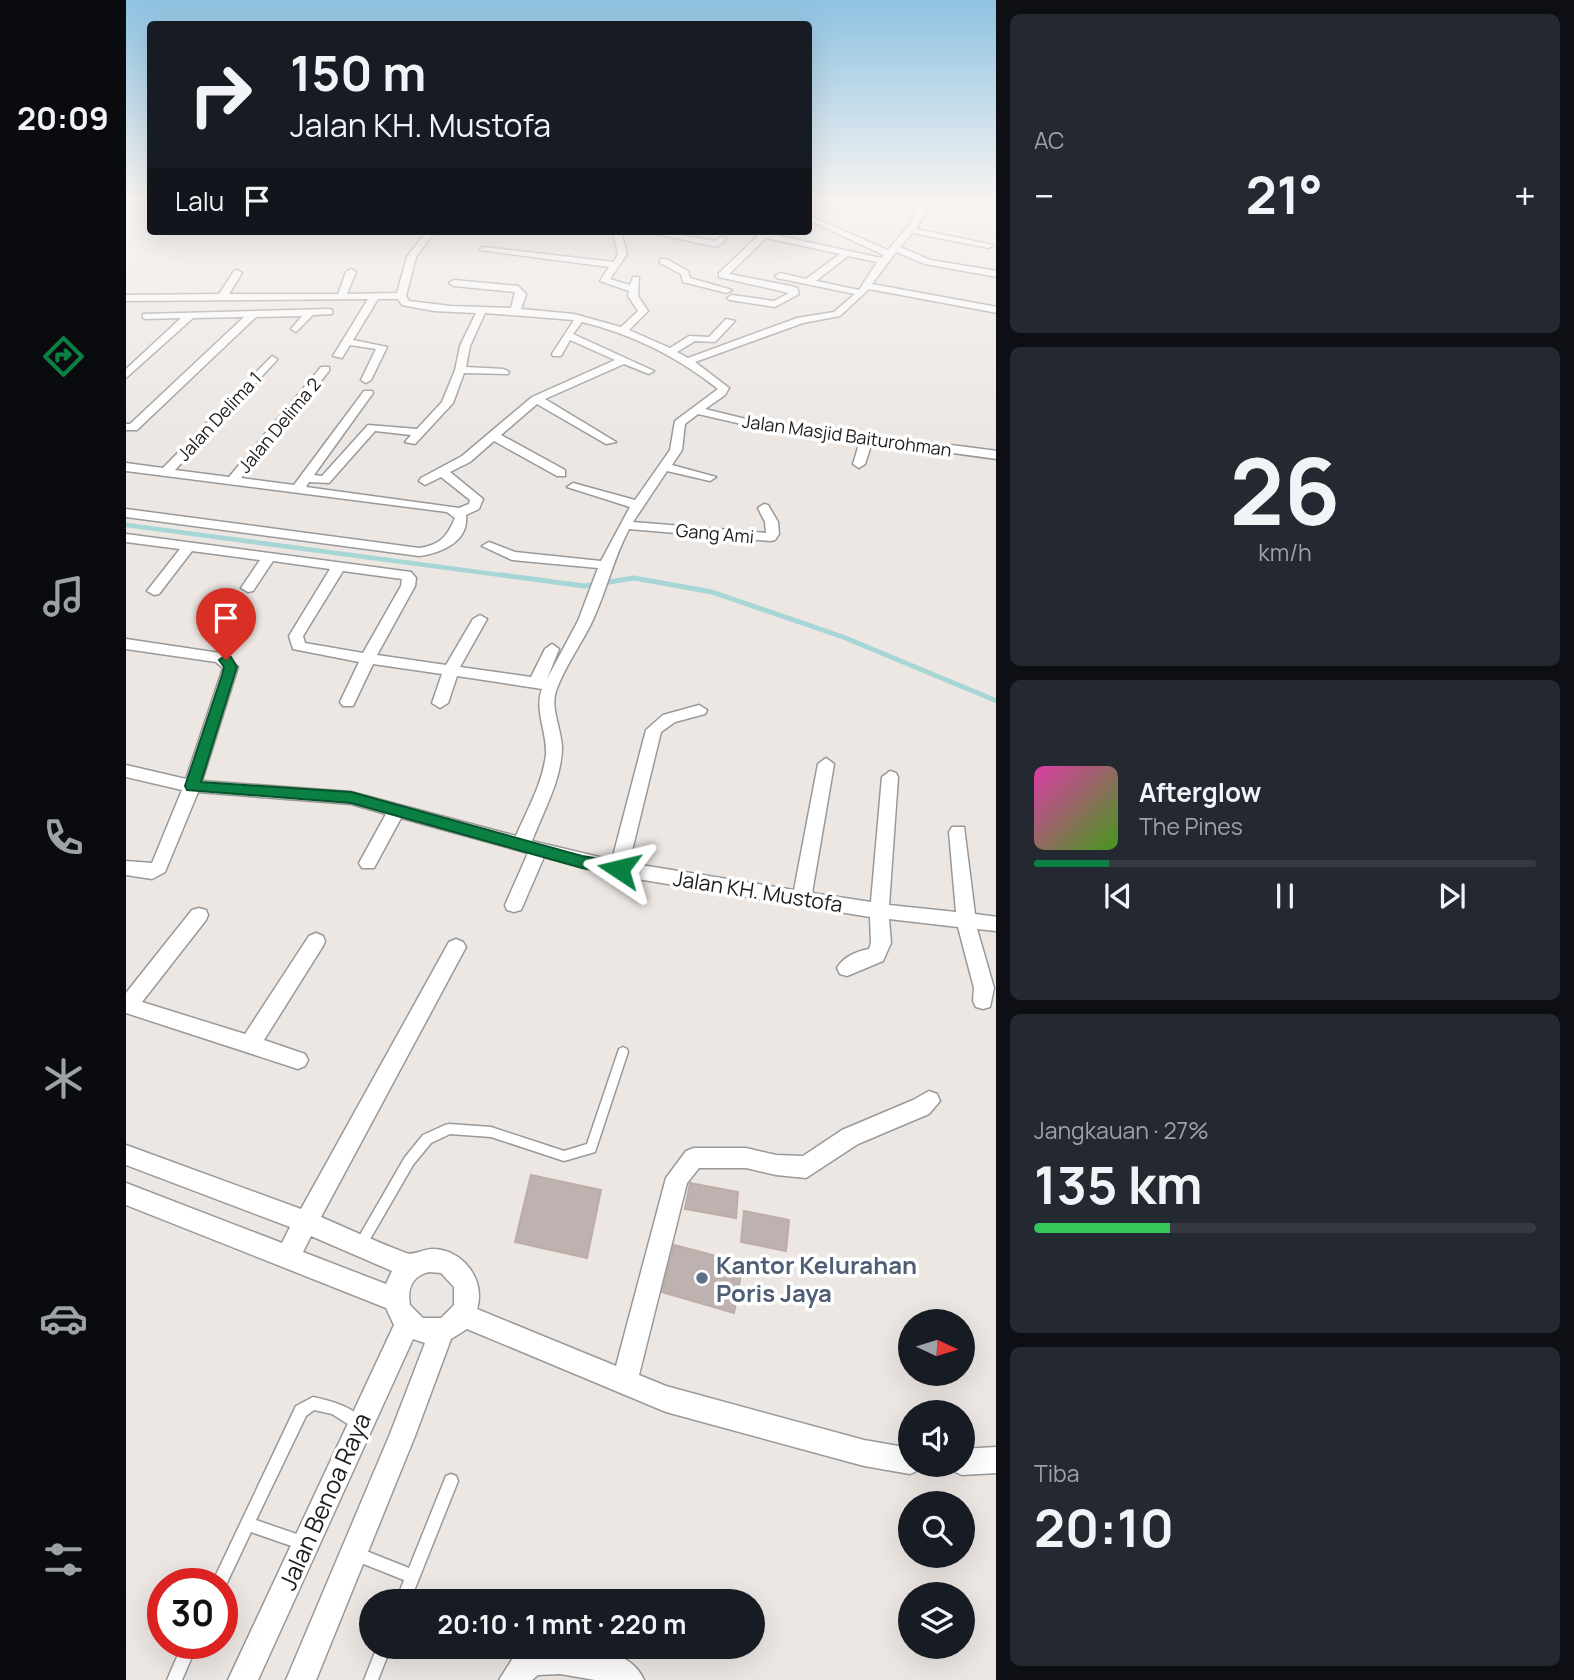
<!DOCTYPE html>
<html lang="id">
<meta charset="utf-8">
<style>
:root{--surface:#171b24;--page:#242831;--text:#f1f3f6;--muted:#9ea1a6;--line:#363941;--accent:#0b8043}
body{margin:0;font-family:Manrope,sans-serif;background:var(--page);color:var(--text);height:100vh;display:flex;flex-direction:column;font-size:26px;white-space:nowrap}
*{box-sizing:border-box;margin:0}
p{font-size:23px;color:var(--muted)}
.icon{flex:none;width:38px;height:38px;fill:none;stroke:currentColor;stroke-width:2;stroke-linecap:round;stroke-linejoin:round}
.map{position:relative;flex:1;overflow:hidden}
.sheet{display:flex;flex-direction:column;gap:14px;padding:14px;background:#0d0f14;width:578px}
.sheet>*{flex:none}
.guide{position:absolute;left:21px;top:21px;width:665px;height:214px;border-radius:7px;box-shadow:0 7px 28px #0002;background:#171b24;color:var(--text);overflow:hidden}
.needle{width:46px;rotate:94deg}
.fabs{position:absolute;left:772px;top:1309px;display:grid;gap:14px}
.fabs a{display:grid;place-items:center;width:77px;height:77px;border-radius:50%;background:var(--surface);box-shadow:0 7px 28px #0002;font-size:35px}
.speed{position:absolute;left:21px;top:1568px;display:flex;gap:14px;font-size:35px;font-weight:700;text-align:center}
.speed>*{display:grid;place-content:center;width:91px;height:91px;border-radius:50%;background:var(--surface);box-shadow:0 7px 28px #0002;line-height:1}
.speed .limit{border:10px solid #d22;background:#fff;color:#111}
.pin{position:absolute;display:grid;place-items:center;width:60px;height:60px;color:#fff;margin:-72px -30px;border-radius:50% 50% 50% 0;rotate:-45deg;box-shadow:0 0 7px #0007}
.pin .icon{rotate:45deg}
.me{position:absolute;width:77px;margin:-38px;rotate:280deg;stroke-linejoin:round;filter:drop-shadow(0 0 5px #0008)}
.turn{display:flex;align-items:center;gap:24px;height:147px;padding:0 28px;font-size:32px}
.turn .icon{width:91px;height:91px;stroke-width:2.5}
.turn b{display:block;font-size:49px;line-height:60px}
.then{display:flex;align-items:center;height:66px;padding:0 28px;background:#0003;gap:14px;font-size:26px}
.big{font-size:52px;font-weight:700;line-height:1.1}
.sheet .tile{flex:1;display:flex;flex-direction:column;justify-content:center;gap:10px;min-width:0;padding:0 24px;border-radius:10px;background:var(--page)}
.sheet .dial{align-items:center;gap:0}
.dial b{font-size:91px;line-height:1}
.song{display:flex;align-items:center;gap:21px}
.cover{width:84px;height:84px;border-radius:10px;background:linear-gradient(135deg,hsl(320 70% 55%),hsl(100 70% 35%))}
.played{height:7px;border-radius:4px;background:linear-gradient(90deg,var(--accent) 15%,var(--line) 15%)}
.keys{display:flex;justify-content:space-around;direction:ltr}
.heat{display:flex;justify-content:space-between;align-items:center;font-size:38px;direction:ltr}
.charge{height:10px;border-radius:5px;background:linear-gradient(90deg,#34c759 27%,var(--line) 0)}
.trip{position:absolute;left:233px;top:1589px;width:406px;height:70px;border-radius:35px;background:var(--surface);box-shadow:0 7px 28px #0002;font-weight:700;line-height:70px;text-align:center}
main{display:flex;flex:1;min-height:0}
.tab-bar{display:flex;flex-direction:column;width:126px;justify-content:space-around;align-items:center;background:#090b0e;color:var(--muted)}
.tab-bar .icon{width:49px;height:49px}
.tab-bar .selected{color:var(--accent)}
.tab-bar b{font-size:32px;color:var(--text)}
.map>svg:first-child{display:block}
.lines{fill:none;stroke-linecap:round;stroke-linejoin:round}
.stream-far1{stroke:#a7d6d7;stroke-width:4.5}
.stream{stroke:#a7d6d7;stroke-width:5}
.building{fill:#bdb2b0;stroke:#bdaca7;stroke-width:2}
.service-casing{stroke:#999;stroke-width:3}
.minor-casing{stroke:#999;stroke-width:3}
.service{fill:#fff;fill-rule:evenodd}
.minor{fill:#fff;fill-rule:evenodd}
.route{fill:#0b8043;stroke:#07532c;stroke-width:2}
.service-dot{fill:#5c6f8a;stroke:#fff;stroke-width:2.5}
.labels{text-anchor:middle;dominant-baseline:central;stroke-width:7;stroke-linejoin:round;paint-order:stroke}
.far-street-label{font-size:18px;fill:#1c1c1c;stroke:#fff}
.street-label{font-size:21px;fill:#1c1c1c;stroke:#fff}
.near-service-label{font-size:24px;font-weight:bold;fill:#4e5e75;stroke:#fff;text-anchor:start}
.near-street-label{font-size:24px;fill:#1c1c1c;stroke:#fff}
</style>
<main>
<nav class="tab-bar">
<b>20:09</b>
<svg class="icon selected" aria-label="directions" viewBox="0 0 24 24"><path d="M12 3l9 9-9 9-9-9zM9 14v-3h6M13 9l2 2-2 2"/></svg>
<svg class="icon" aria-label="music" viewBox="0 0 24 24"><path d="M9 18V5l10-2v13"/><circle cx="6" cy="18" r="3"/><circle cx="16" cy="16" r="3"/></svg>
<svg class="icon" aria-label="phone" viewBox="0 0 24 24"><path d="M5 4h4l2 5-3 2q2 4 5 5l2-3 5 2v4C11 20 4 13 5 4z"/></svg>
<svg class="icon" aria-label="climate" viewBox="0 0 24 24"><path d="M12 3v18M4 7l16 10M4 17L20 7"/></svg>
<svg class="icon" aria-label="car" viewBox="0 0 24 24"><path d="M5 17H2v-5l4-1 3-4h7l3 4 3 1v5h-3M9 17h6M6 11h13"/><circle cx="7" cy="17" r="2"/><circle cx="17" cy="17" r="2"/></svg>
<svg class="icon" aria-label="filters" viewBox="0 0 24 24"><path d="M4 7h16M4 17h16"/><circle cx="9" cy="7" r="2"/><circle cx="15" cy="17" r="2"/></svg>
</nav>
<div class="map">
<svg width="871" height="1680" viewBox="0 0 871 1680">
<rect width="100%" height="100%" fill="#ede7e3"/>
<g class="lines">
<!-- stream-far1 -->
<path class="stream-far1" d="M0,525l389,52"/>
<!-- stream -->
<path class="stream" d="M376,575l82,11 50,-8 78,14 131,45 154,64"/>
</g>
<!-- building -->
<path class="building" d="M405,1175l70,15 -14,68 -72,-16z
M564,1183l48,9 -2,26 -51,-9z
M618,1211l45,9 -3,31 -45,-9z
M548,1245l69,18 -9,50 -72,-21z"/>
<g class="lines">
<defs>
<path id="service" d="M497,1047l4,2 1,3 -33,100 -31,9 -73,-24 -41,-3 -19,9 -18,22 -48,83 -4,2 -4,-2 -2,-4 2,-4 48,-83 18,-22 22,-10 4,-1 42,3 73,24 23,-7 31,-92 1,-3z
M187,1397c18,4 43,10 53,27l-2,5 -5,2 -27,-17 -18,-4 -8,6 -50,104 52,18 2,5 -2,5 -5,2 -52,-18 -27,57 -2,1v-6h-10l2,-5 82,-173z
M325,1474l5,2 2,5 -48,120h-14l8,-21 -53,-21 -2,-5 2,-5 5,-2 53,21 37,-92z
M57,1643h15l-16,37h-15z
M251,1647h14l-13,33h-14z"/>
<path id="minor" d="M794,197h8l-4,18 -8,14 77,16 -4,3 -77,-15 -12,14 30,13 67,11v6l-72,-13 -29,-12 -24,32 125,23v6l-128,-24 -29,27 -37,7 -108,39 34,26 -4,7 -20,14 41,10 251,32v8l-125,-17 -7,22 -6,4 -6,-4 7,-23 -114,-16 -48,-11 -13,10 -3,26 -10,15 44,12 -6,4 -43,-10 -34,51 133,11 -1,-11 -7,-14 6,-4 4,1 10,17 1,12 -4,6 -5,1 -141,-12c-16,30 -23,64 -38,95 -11,22 -27,44 -35,67 -6,18 6,39 6,58 -1,32 -19,63 -30,92l80,19 34,-130 17,-15 36,-10 8,5 -2,4 -30,8 -14,10 -32,131 165,27 24,-126 8,-6 8,6 -22,129 59,9 11,-125 8,-6 6,2 2,4 -9,128 67,7 -7,-80 3,-5h12l11,87 22,3v14l-20,-2 17,59 -4,19 -7,2 -7,-2 -3,-6 1,-13 -16,-61 -69,-8 2,24 -8,18 -36,15 -7,-2 -3,-6c6,-11 20,-17 32,-19l2,-6 -1,-26 -251,-41 -75,-19 -23,53 -7,2 -7,-2 -2,-5 23,-52 -127,-35 -27,50h-12l-3,-5 27,-49 -35,-10 -153,-12 -33,80 -13,7 -26,-4v-14l26,2 30,-73 -56,-13v-12l60,14 37,-111 -7,-6 -90,-13v-10l94,14 18,14 -36,114 149,11 165,44c11,-26 27,-53 30,-82 1,-22 -12,-45 -4,-65l-85,-13 -9,27 -8,5 -8,-5 10,-29 -69,-10 -20,42h-10l-3,-4 19,-40 -66,-13 -4,-13 41,-67 -57,-8 -20,30 -5,1 -7,-4 19,-28 -68,-9 -33,43 -5,1 -7,-4 33,-42 -54,-7v-8l285,38 5,6 -1,8 -38,69 69,10 27,-46 7,-4 7,4 -27,48 71,10 14,-28 7,-5 7,5 -12,30 31,-58 20,-53 -86,-8 -30,-14 7,-4 26,10 86,9 29,-54 -63,-20 6,-4 62,17 35,-50 5,-29 43,-32c-40,-32 -86,-55 -136,-67l-9,12 81,37 -5,3 -25,-10 -79,35 71,43 -10,2 -69,-40 -36,31 64,35v6h-8l-63,-35 -24,21 -20,10 33,27 -4,10 -13,6c3,27 -25,38 -47,41l-293,-39v-8l293,39c21,-3 28,-11 36,-30l-8,-6 -321,-41v-8l37,5 109,-112 5,3 -1,2 -101,109 54,7 92,-110h8v4l-88,107 53,7 70,-94h8l1,2 -59,82 8,1 46,-51 49,4 25,-27 13,-32 5,-24 16,-33 -42,-2 -32,-6 -4,-6h-20l-25,41 34,7 -16,33 -5,3 -5,-3 15,-31 -26,-4 -8,13 -9,-2 35,-57 -242,2v-6l93,-1 15,-23 3,-1 5,3 -13,21h109l8,-22 5,-3 5,3 -9,22 50,-1 10,-36 20,-26h8l-19,26 -10,39 3,5 42,5 60,2 4,-16 -61,-6 -5,-3 5,-3 64,6 8,8 -5,15 53,5 47,13 17,-16 -10,-15 1,-5 -29,-10 9,-14 -130,-17 4,-3 131,15 4,-8 -5,-23h8l6,23 -17,25 20,6 3,-8h6l-1,19 10,15 -19,19 41,18 19,-12 20,1 17,-18 9,2 -20,21 -20,-1 -18,11 11,6 109,-40 37,-6 21,-18 -78,-16 -2,-2 5,-3 26,6 34,-25 -74,-16 -37,36 62,12 6,2 2,6 -24,13 -46,-7 -2,-2 5,-3 42,6 15,-8 -70,-16v-4l39,-37 -16,-5h16l123,27 3,-3 -76,-35v-5l80,35 23,-27zM722,256l29,6 -18,28 -43,-9zM359,313l89,7 -22,34 1,2h8l9,-16 45,20 -83,37 -70,59 -41,22 -2,3 6,4 16,-8 29,23 -1,4 -10,4 -153,-21 3,-5 20,1 46,-52 36,4 -6,7 10,2 38,-41 11,-30 44,1 1,-2 -5,-3 -38,-2 4,-21zM217,571l59,8 -1,7 -38,67 -58,-10 -2,-7z
M863,197h8v10h-3z
M515,231h18l56,10 7,-5 4,3 -9,8z
M534,259h6l22,12 2,7 42,12 -5,3 -44,-11 -2,-8 -21,-11z
M203,309l3,1v4l-19,1 -17,17 -5,-3 11,-13 -46,1 -119,113h-11v-6h4l114,-107 -51,1 -67,60v-9l55,-51 -35,1 -3,-1v-4z
M73,908l7,2 2,5 -2,5 -64,82 103,32 64,-98 7,-3 7,3 2,5 -2,5 -59,94 41,14 3,6 -3,6 -7,3 -172,-56v-20l66,-83z
M330,939l7,3 3,5 -145,270c28,12 56,25 85,36 8,3 17,-4 26,-4 31,0 54,31 45,60l139,57 50,-188 20,-27 8,-3h52l30,7 27,1 39,-26 71,-30 16,-9 8,3 3,7 -11,13 -71,30 -52,34 -30,-3 -30,-7h-47l-12,15 -48,192 27,11 198,54 46,8v17h12l-3,5 -9,4 -46,-8 -198,-54 -199,-83 -16,10 -36,97 -99,244h-30l104,-246 35,-91 -12,-4 -155,341h-30l166,-355 -8,-17 -260,-103v-22l156,60 8,-16 -164,-62v-20l175,64 148,-267zM185,1236l81,35 -6,13 -83,-32zM303,1272l12,1 13,14v18l-13,13h-18l-13,-13c-3,-16 2,-29 19,-33z
M871,1447v26l-35,2 -9,-4 -3,-6h12v-16z
M407,1647c34,0 95,-5 111,33h-49l-35,-6 -22,1 -6,5h-33l14,-22z"/>
</defs>
<!-- service casing -->
<use href="#service" class="service-casing"/>
<!-- minor casing -->
<use href="#minor" class="minor-casing"/>
<!-- service -->
<use href="#service" class="service"/>
<!-- minor -->
<use href="#minor" class="minor"/>
</g>
<!-- sky -->
<linearGradient id="sky" x2="0" y2="1"><stop stop-color="#8ec2e1"/><stop offset="0.46" stop-color="#f7f4f2"/><stop offset="1" stop-color="#f7f4f2" stop-opacity="0"/></linearGradient>
<rect width="871" height="432" fill="url(#sky)"/>
<!-- route -->
<path class="route" d="M100,655l5,2 6,10 -36,115 150,10 231,64 37,6 8,7 -8,6 -37,-7 -231,-65 -164,-13 -2,-4 37,-111 2,-8 -5,-7z"/>
<!-- markers -->
<circle class="service-dot" cx="576" cy="1278" r="7"/>
<g class="labels">
<!-- far-street labels -->
<g class="far-street-label">
<text transform="translate(93 416) rotate(-47)">Jalan Delima 1</text>
<text transform="translate(153 425) rotate(-50)">Jalan Delima 2</text>
<text transform="translate(721 435) rotate(8)">Jalan Masjid Baiturohman</text>
<text transform="translate(589 533) rotate(5)">Gang Ami</text>
</g>
<!-- street labels -->
<g class="street-label">
<text transform="translate(632 891) rotate(9)">Jalan KH. Mustofa</text>
</g>
<!-- near-service labels -->
<g class="near-service-label">
<text x="590" y="1264">Kantor Kelurahan<tspan x="590" dy="28">Poris Jaya</tspan></text>
</g>
<!-- near-street labels -->
<g class="near-street-label">
<text transform="translate(198 1501) rotate(-66)">Jalan Benoa Raya</text>
</g>
</g>
</svg>
<div class="fabs">
<a><svg class="needle" viewBox="-14 -14 28 28"><path d="M0-13l5 13h-10z" fill="#e53935"/><path d="M0 13l5-13h-10z" fill="#9ea1a6"/></svg></a>
<a><svg class="icon" aria-label="sound" viewBox="0 0 24 24"><path d="M4 9h4l5-4v14l-5-4H4zM17 9q2 3 0 6"/></svg></a>
<a><svg class="icon" aria-label="search" viewBox="0 0 24 24"><circle cx="10" cy="10" r="6"/><path d="M15 15l6 6"/></svg></a>
<a><svg class="icon" aria-label="layers" viewBox="0 0 24 24"><path d="M12 4l9 5-9 5-9-5zM3 14l9 5 9-5"/></svg></a>
</div>
<div class="speed"><div class="limit">30</div></div>
<div class="pin" style="left:100px;top:660px;background:#d93025"><svg class="icon" aria-label="arrive" viewBox="0 0 24 24"><path d="M6 21V4h12l-3 4 3 4H6"/></svg></div>
<svg class="me" style="left:493px;top:869px" viewBox="-20 -20 40 40"><path d="M0-17L14 15 0 8-14 15z" fill="#0b8043" stroke="#fff" stroke-width="4"/></svg>
<div class="trip">20:10 · 1 mnt · 220 m</div>
<div class="guide">
<div class="turn"><svg class="icon" aria-label="right" viewBox="0 0 24 24"><path d="M7 20v-9h11M14 6l5 5-5 5"/></svg><div><b>150 m</b>Jalan KH. Mustofa</div></div>
<div class="then">Lalu<svg class="icon" aria-label="arrive" viewBox="0 0 24 24"><path d="M6 21V4h12l-3 4 3 4H6"/></svg></div>
</div>
</div>
<section class="sheet">
<div class="tile"><p>AC</p>
<div class="heat"><a>−</a><b class="big">21°</b><a>+</a></div>
</div>
<div class="tile dial"><b>26</b><p>km/h</p></div>
<div class="tile">
<div class="song"><i class="cover"></i><div><b>Afterglow</b><p>The Pines</p></div></div>
<div class="played"></div>
<div class="keys"><svg class="icon" aria-label="previous" viewBox="0 0 24 24"><path d="M18 5L8 12l10 7zM5 5v14"/></svg><svg class="icon" aria-label="pause" viewBox="0 0 24 24"><path d="M8 5v14M16 5v14"/></svg><svg class="icon" aria-label="next" viewBox="0 0 24 24"><path d="M6 5l10 7-10 7zM19 5v14"/></svg></div>
</div>
<div class="tile"><p>Jangkauan · 27%</p><b class="big">135 km</b><div class="charge"></div></div>
<div class="tile"><p>Tiba</p><b class="big">20:10</b></div>
</section>
</main>
